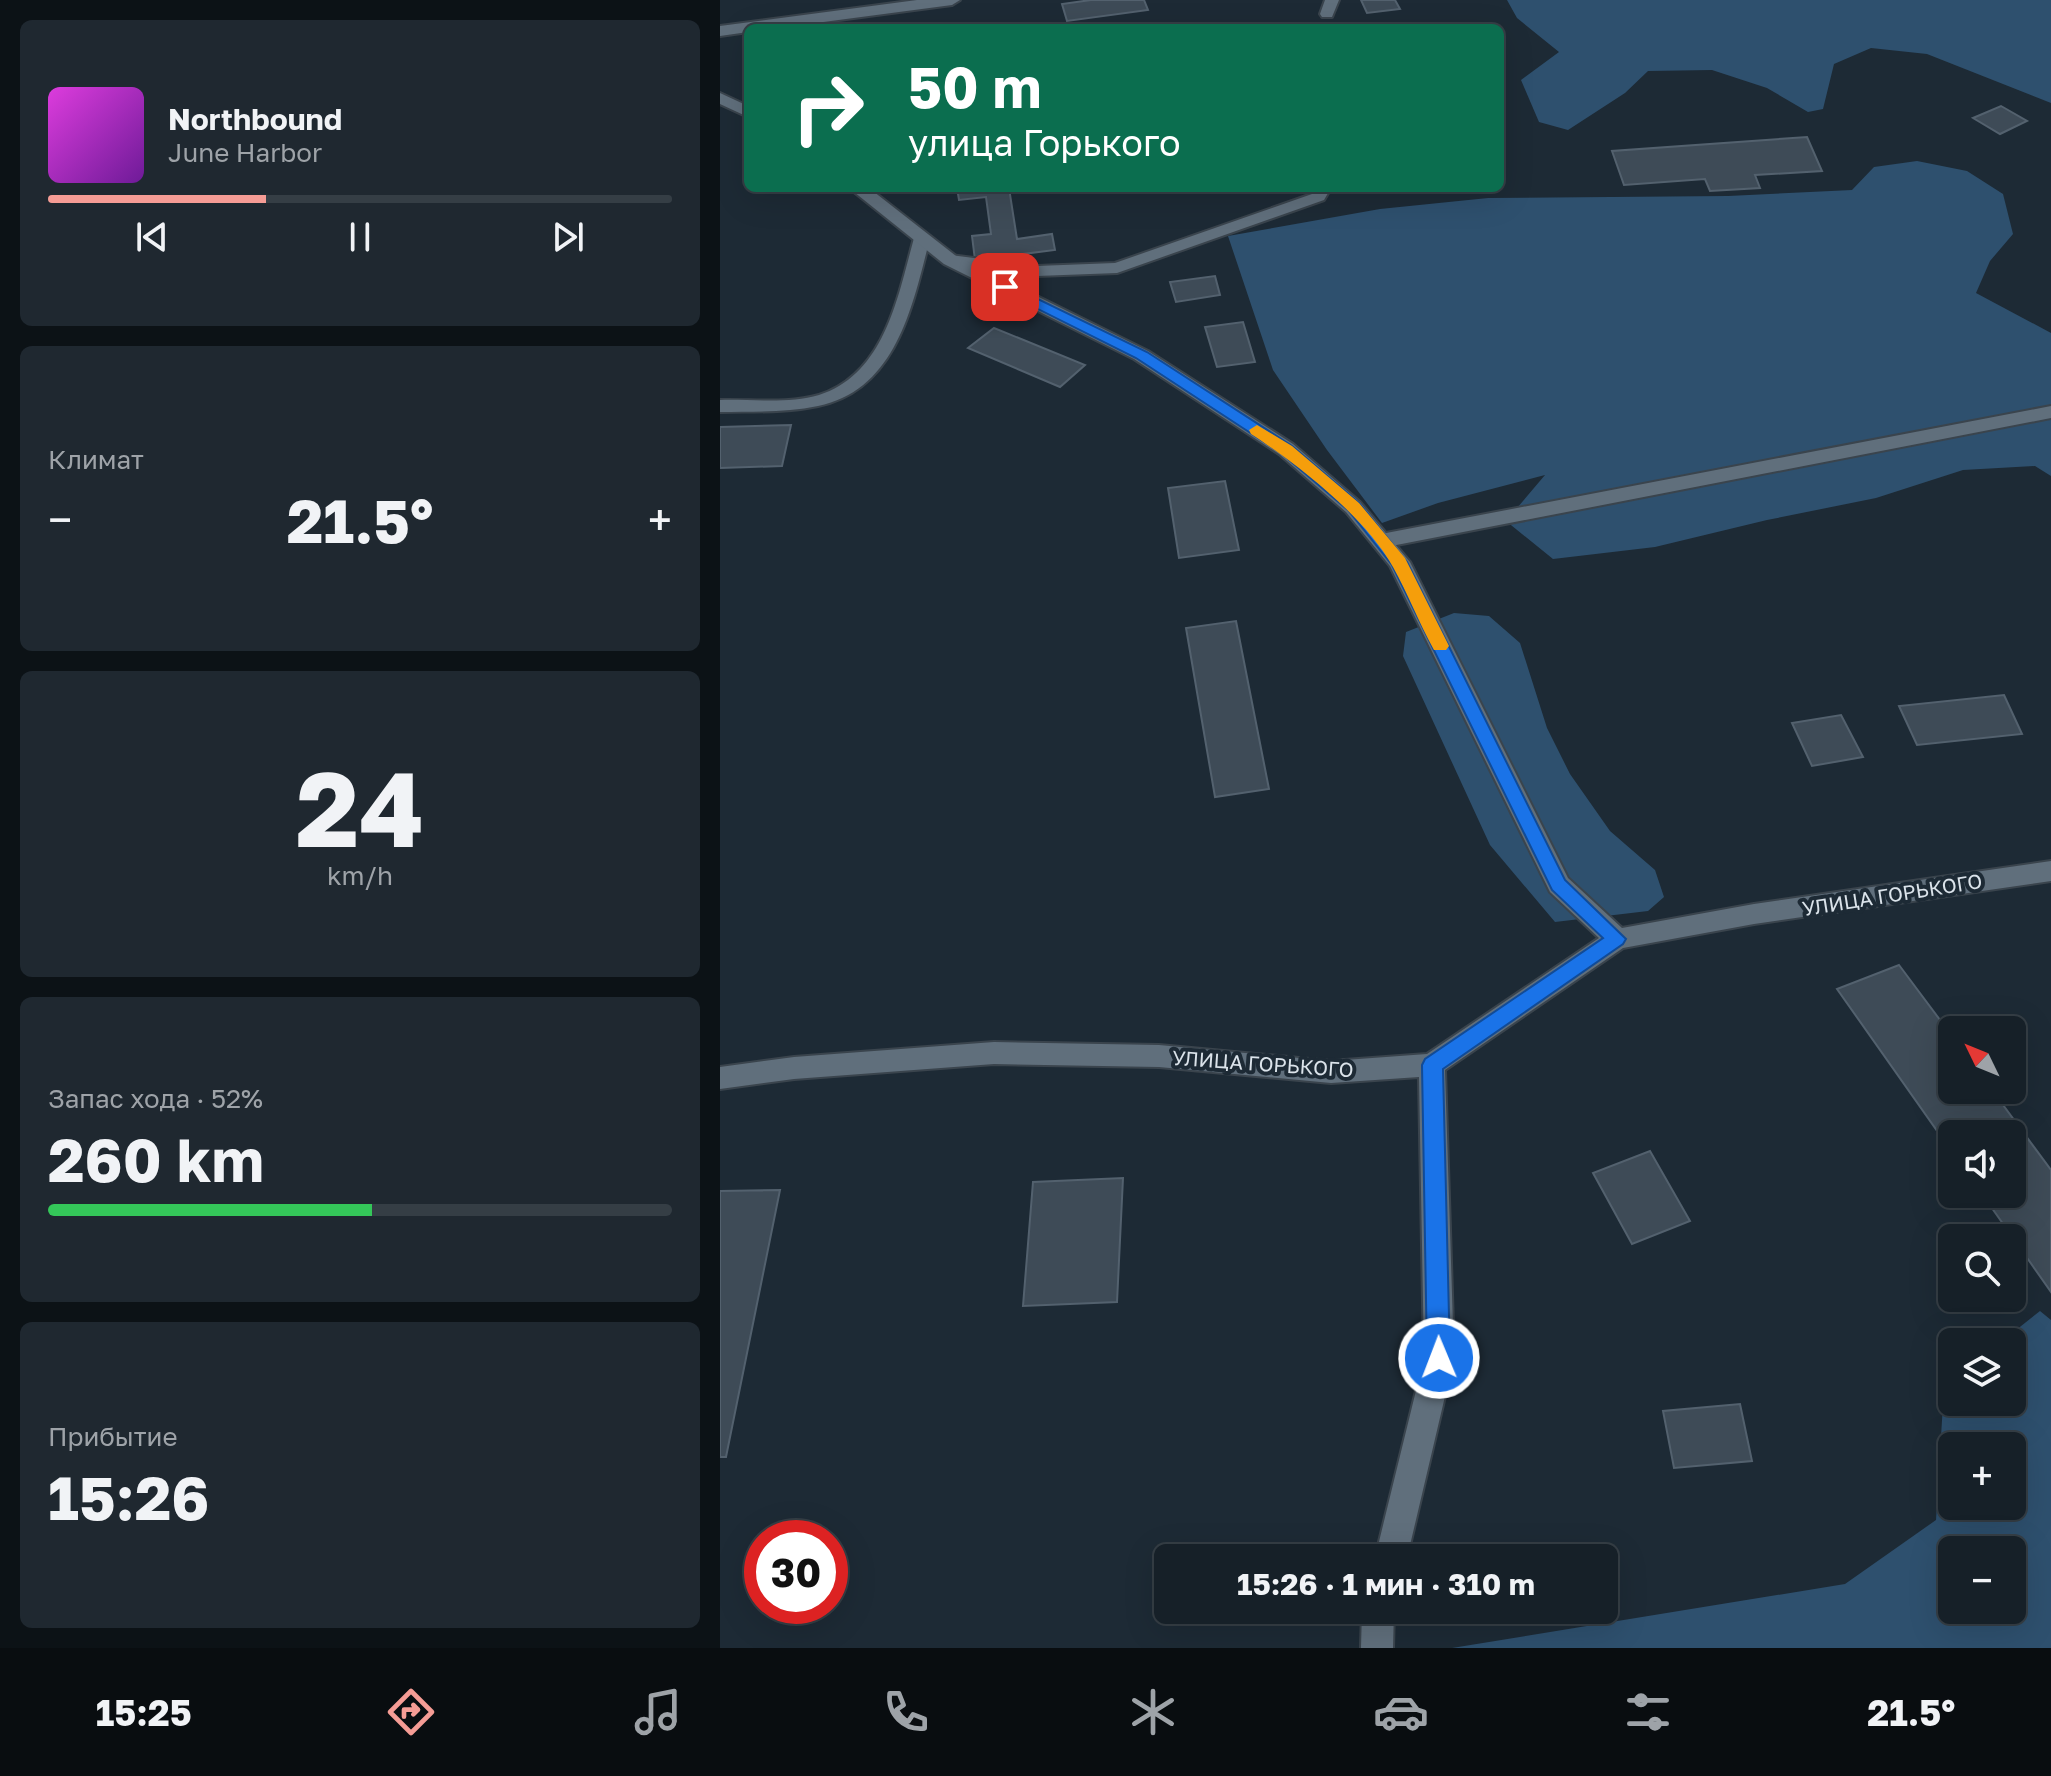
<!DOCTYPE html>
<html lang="ru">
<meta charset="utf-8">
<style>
:root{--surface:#162028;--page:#1f2830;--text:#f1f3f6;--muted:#9ea3a8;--line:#353e45;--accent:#f59c95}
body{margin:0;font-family:"Golos Text",sans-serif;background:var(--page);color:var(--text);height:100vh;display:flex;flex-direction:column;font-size:30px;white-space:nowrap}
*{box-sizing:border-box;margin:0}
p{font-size:26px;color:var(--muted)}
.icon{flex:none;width:44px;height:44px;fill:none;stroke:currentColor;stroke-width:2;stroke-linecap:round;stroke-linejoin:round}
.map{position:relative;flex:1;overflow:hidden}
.panel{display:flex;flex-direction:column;gap:20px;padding:20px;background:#0c1216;width:720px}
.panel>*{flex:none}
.banner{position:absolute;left:24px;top:24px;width:760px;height:168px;border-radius:12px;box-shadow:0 8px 32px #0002,0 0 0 2px var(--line);background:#0b6e4f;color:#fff;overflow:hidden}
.needle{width:52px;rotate:313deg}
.controls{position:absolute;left:1218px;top:1016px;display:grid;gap:16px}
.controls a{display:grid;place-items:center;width:88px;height:88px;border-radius:12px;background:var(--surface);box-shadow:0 8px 32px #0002,0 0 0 2px var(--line);font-size:40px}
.speed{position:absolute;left:24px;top:1520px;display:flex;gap:16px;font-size:40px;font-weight:700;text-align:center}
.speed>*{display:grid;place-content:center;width:104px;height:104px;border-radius:50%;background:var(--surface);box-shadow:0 8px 32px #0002,0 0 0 2px var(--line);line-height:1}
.speed .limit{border:12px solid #d22;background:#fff;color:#111}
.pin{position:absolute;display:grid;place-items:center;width:68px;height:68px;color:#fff;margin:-34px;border-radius:16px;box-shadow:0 4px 12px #0006}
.me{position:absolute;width:88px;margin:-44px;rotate:359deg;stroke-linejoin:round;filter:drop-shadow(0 0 6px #0008)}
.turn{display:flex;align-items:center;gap:28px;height:168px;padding:0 32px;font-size:36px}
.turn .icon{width:104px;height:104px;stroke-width:2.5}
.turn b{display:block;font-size:56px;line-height:68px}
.big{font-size:60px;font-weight:700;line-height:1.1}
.panel .tile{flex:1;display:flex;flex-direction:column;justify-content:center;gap:12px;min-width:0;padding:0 28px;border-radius:12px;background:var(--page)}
.panel .dial{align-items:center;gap:0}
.dial b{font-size:104px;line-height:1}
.song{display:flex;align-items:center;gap:24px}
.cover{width:96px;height:96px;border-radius:12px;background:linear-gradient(135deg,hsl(300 70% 55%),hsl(280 70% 35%))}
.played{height:8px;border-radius:4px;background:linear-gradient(90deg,var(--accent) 35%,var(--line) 35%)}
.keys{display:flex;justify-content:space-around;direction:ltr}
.heat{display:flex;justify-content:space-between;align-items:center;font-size:44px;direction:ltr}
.charge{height:12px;border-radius:6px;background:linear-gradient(90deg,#34c759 52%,var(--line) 0)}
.trip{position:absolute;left:434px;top:1544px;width:464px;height:80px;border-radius:12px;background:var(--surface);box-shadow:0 8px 32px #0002,0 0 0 2px var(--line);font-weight:700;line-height:80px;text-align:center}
.tabs{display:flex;height:128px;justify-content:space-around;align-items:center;background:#090d10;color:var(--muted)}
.tabs .icon{width:56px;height:56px}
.tabs .current{color:var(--accent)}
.tabs b{font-size:36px;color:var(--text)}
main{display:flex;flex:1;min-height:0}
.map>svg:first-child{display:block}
.green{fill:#2e506e;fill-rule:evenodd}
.building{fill:#3e4b57;stroke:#53616e;stroke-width:2}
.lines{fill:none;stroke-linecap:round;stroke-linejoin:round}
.service-casing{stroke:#3a444d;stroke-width:4}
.minor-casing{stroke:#3a444d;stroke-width:4}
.service{fill:#606f7c;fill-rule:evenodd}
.minor{fill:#606f7c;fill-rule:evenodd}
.route{fill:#1a73e8;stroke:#114b97;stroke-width:2}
.slow{fill:#f59e0b}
.labels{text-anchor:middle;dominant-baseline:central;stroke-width:8;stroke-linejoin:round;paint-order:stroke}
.street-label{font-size:20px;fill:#dbe3ea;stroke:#1d2a35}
</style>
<main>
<section class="panel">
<div class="tile">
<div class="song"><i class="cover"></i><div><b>Northbound</b><p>June Harbor</p></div></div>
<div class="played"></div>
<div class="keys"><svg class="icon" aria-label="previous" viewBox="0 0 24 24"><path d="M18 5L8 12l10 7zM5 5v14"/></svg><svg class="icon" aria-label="pause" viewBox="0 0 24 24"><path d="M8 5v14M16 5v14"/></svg><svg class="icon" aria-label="next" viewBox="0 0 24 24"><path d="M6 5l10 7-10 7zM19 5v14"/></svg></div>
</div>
<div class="tile"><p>Климат</p>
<div class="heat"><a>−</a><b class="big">21.5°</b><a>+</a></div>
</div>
<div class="tile dial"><b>24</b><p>km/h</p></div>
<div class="tile"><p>Запас хода · 52%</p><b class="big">260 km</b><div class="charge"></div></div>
<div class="tile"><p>Прибытие</p><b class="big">15:26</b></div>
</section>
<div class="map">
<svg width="1331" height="1648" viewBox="0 0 1331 1648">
<rect width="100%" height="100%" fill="#1d2a35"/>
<!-- green -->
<path class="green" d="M787,0h544v103l-124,-49 -56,-6 -37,16 -11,45 -15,3 -41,-24 -55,-18 -64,1 -23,22 -57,37 -29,-8 -18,-42 38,-28 -42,-34z
M1197,161l50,10 36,23 10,40 -23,27 -14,32 75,40v143l-16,-10 -72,4 -87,28 -109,22 -112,27 -102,12 -47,-38 39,-46 -107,28 -56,20 -55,-73 -54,-80 -45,-134 152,-27 108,-11 240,-2 124,-6 22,-23z
M734,613l35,3 31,27 27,85 23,46 40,57 45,39 9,27 -16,14 -93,11 -65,-77 -87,-189 3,-24z
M1320,1311l11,9v328h-599l393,-64 91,-64 8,-133 8,-6v21h60v-60h-11zM1292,1446v60h-60v-60zM1232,1550h60v60h-60z"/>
<!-- building -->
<path class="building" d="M371,0h53l4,10 -81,11 -5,-17z
M641,0h34l5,9 -33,4z
M1281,106l26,15 -27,13 -27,-16z
M1087,137l15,34 -67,4 5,13 -50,3 -5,-12 -81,6 -12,-34z
M237,188h52l8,51 35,-5 3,16 -80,10 -3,-24 19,-2 -5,-37 -27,3z
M495,276l5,19 -44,7 -6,-20z
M523,322l12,40 -38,5 -12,-40z
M274,328l91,37 -25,22 -92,-39z
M71,425l-9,41 -62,2v-41z
M505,481l14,69 -60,8 -11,-70z
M516,621l33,168 -54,8 -29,-169z
M1284,695l18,39 -105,11 -18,-39z
M1121,715l22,42 -51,9 -20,-43z
M1179,965l53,71v54h40l59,80v122l-69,-98h30v-60h-60v18l-115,-163z
M930,1151l40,70 -58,23 -39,-71z
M403,1178l-6,124 -94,4 10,-124z
M60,1190l-54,267h-6v-266z
M1020,1404l12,57 -78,7 -11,-57z"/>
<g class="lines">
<defs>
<path id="service" d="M605,0h14l-7,17h-10l-2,-3z
M595,188h16l-7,12 -207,73 -80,3 -87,-11 -8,-5 8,-5 87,11 78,-3 197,-69z
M202,233l8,5c-17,66 -33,152 -112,168 -32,7 -66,5 -98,6v-12c31,-1 69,4 99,-5 66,-21 79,-99 95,-157z
M1331,406v12l-670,130 -10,-7 10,-7z"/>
<path id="minor" d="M197,0h43l-8,5 -174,23h-30v4l-28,4v-10z
M0,93l28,13v11l-28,-13z
M129,188h20l87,68 192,95 145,93 67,58 50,60 158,316 54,50 132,-24 297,-43v20l-297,43 -131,24 -178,122 9,288 -47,200h-32l49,-200 -5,-281 -88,6 -172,-16 -165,-3 -200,15 -74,10v-22l74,-10 200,-15 165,3 172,16 96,-7 172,-116 -49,-46 -160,-326 -44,-54 -67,-58 -145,-95 -190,-95z
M642,1610h32l-1,38h-32z"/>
</defs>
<!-- service casing -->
<use href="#service" class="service-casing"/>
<!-- minor casing -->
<use href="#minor" class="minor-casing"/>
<!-- service -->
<use href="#service" class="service"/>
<!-- minor -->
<use href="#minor" class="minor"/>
</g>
<!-- route -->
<path class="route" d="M285,283l142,69 145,94 67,57 48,59 158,318 61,59 -3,5 -180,125 7,289 -3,8 -8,3 -8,-3 -4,-8 -5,-293 3,-6 178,-121 -51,-48 -160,-325 -44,-55 -67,-57 -145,-95 -136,-68v-6z"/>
<!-- slow -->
<path class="slow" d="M537,425l35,21 67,57 46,55 44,88 -3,4h-12c-15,-27 -26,-56 -41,-83 -28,-50 -94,-102 -142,-133l-2,-4z"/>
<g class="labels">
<!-- street labels -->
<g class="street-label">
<text transform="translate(1172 894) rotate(-9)">УЛИЦА ГОРЬКОГО</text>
<text transform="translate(543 1063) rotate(4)">УЛИЦА ГОРЬКОГО</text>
</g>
</g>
</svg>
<div class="controls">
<a><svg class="needle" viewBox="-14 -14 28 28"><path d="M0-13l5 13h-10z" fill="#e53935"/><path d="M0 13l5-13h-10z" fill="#9ea3a8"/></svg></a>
<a><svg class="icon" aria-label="sound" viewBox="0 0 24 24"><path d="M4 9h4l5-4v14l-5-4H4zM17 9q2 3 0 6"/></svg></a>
<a><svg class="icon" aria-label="search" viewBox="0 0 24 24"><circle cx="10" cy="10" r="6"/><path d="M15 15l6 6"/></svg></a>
<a><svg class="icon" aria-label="layers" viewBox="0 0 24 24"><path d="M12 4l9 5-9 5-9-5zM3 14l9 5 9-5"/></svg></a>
<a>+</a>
<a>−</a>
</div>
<div class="speed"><div class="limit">30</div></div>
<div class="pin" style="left:285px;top:287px;background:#d93025"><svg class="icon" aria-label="arrive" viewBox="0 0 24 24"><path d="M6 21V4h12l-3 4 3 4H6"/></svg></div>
<svg class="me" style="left:719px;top:1358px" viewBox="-20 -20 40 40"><circle r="17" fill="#1a73e8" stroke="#fff" stroke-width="3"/><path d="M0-11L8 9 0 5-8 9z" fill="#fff"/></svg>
<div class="trip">15:26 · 1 мин · 310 m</div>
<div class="banner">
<div class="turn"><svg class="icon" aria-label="right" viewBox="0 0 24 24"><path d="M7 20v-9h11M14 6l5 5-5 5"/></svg><div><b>50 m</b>улица Горького</div></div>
</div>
</div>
</main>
<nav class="tabs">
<b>15:25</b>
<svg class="icon current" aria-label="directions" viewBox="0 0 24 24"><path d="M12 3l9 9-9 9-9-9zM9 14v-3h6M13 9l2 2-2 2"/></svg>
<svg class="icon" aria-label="music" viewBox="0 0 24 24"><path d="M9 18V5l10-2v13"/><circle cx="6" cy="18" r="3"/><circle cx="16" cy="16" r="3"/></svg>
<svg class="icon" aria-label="phone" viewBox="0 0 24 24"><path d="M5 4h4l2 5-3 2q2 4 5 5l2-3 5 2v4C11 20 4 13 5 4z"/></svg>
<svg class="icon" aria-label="climate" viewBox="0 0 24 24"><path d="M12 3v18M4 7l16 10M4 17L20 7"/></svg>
<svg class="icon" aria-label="car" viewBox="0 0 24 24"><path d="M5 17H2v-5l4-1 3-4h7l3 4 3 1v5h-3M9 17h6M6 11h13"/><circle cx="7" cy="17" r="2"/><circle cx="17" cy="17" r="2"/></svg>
<svg class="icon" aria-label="filters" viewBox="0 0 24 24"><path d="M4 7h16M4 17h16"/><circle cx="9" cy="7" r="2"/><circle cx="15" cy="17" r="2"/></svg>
<b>21.5°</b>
</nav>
